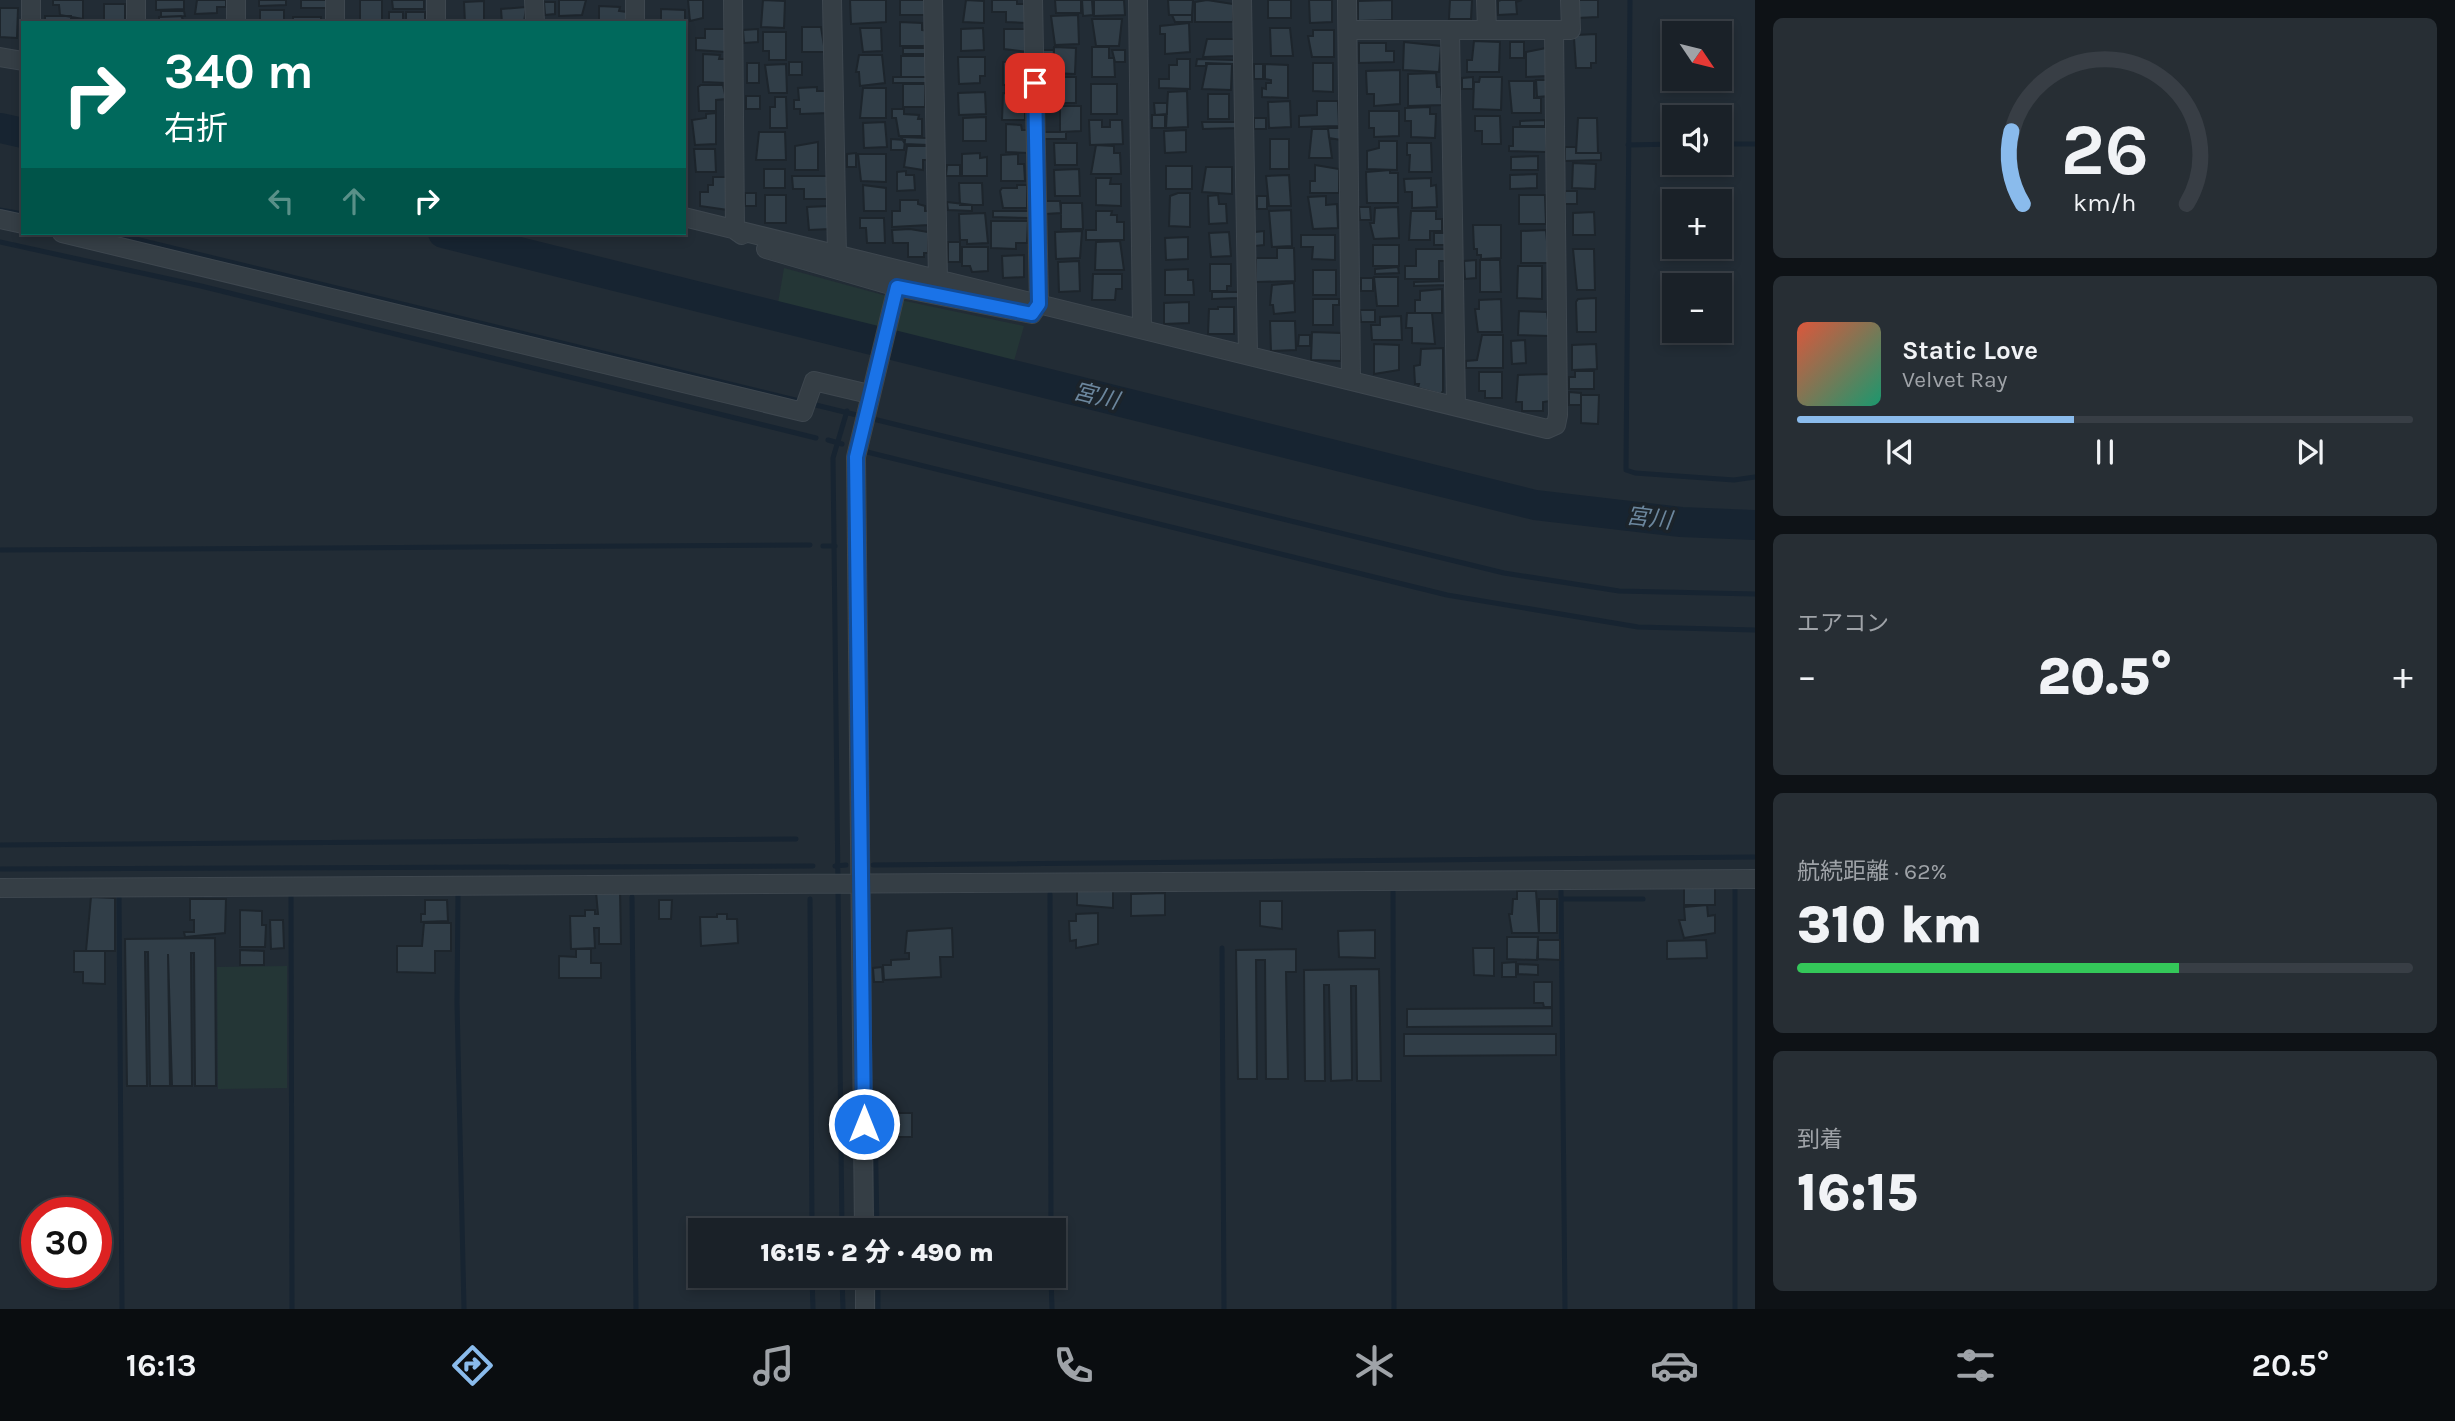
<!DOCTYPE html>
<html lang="ja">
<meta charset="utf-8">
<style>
:root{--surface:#1a2128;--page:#272e34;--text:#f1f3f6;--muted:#9fa3a8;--line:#383e45;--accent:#8abbec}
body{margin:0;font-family:Karla,"Noto Sans JP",sans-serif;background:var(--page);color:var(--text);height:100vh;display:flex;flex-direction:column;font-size:26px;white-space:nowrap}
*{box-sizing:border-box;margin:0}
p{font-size:23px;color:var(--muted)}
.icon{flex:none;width:38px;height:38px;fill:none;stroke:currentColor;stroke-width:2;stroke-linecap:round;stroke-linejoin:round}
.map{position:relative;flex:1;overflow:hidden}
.side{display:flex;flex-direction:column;gap:18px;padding:18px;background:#0e1216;width:700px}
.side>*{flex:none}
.banner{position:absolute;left:21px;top:21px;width:665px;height:214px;border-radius:0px;box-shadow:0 4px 10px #0003,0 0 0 2px var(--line);background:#00695c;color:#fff;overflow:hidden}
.needle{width:46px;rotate:125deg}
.buttons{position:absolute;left:1662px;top:21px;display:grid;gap:14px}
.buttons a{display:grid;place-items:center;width:70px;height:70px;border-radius:0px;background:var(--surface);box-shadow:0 4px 10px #0003,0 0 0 2px var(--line);font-size:35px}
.speed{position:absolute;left:21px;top:1197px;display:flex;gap:14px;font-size:35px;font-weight:700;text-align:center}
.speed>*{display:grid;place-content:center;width:91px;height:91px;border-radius:50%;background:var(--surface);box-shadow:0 4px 10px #0003,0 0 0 2px var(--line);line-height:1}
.speed .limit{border:10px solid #d22;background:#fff;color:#111}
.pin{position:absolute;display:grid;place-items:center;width:60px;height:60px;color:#fff;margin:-30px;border-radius:14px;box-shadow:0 4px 10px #0006}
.me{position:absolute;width:77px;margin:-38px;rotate:0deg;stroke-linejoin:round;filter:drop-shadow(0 0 5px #0008)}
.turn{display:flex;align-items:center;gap:24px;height:147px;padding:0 28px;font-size:32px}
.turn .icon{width:91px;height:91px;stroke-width:2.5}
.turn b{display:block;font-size:49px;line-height:60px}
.lanes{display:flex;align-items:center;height:66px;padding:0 28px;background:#0003;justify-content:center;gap:35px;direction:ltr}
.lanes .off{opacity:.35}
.big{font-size:52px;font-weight:800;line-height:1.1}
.side .card{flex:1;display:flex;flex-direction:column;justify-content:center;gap:10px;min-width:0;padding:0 24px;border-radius:10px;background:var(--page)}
.side .dial{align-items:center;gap:0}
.dial svg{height:182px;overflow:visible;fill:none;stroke:var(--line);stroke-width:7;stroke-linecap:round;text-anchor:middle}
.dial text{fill:var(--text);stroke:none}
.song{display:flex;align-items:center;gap:21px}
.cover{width:84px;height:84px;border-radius:10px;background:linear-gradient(135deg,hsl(10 70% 55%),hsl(160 70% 35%))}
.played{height:7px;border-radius:4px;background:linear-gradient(90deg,var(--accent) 45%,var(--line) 45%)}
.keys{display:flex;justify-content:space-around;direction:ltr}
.heat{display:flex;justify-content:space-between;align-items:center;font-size:38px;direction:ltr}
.charge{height:10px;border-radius:5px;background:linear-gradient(90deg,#34c759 62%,var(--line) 0)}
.trip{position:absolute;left:688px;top:1218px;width:378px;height:70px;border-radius:0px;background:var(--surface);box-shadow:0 4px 10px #0003,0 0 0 2px var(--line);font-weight:800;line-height:70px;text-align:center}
.tabs{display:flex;height:112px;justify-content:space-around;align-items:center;background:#0a0d10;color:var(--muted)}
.tabs .icon{width:49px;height:49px}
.tabs .active{color:var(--accent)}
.tabs b{font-size:32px;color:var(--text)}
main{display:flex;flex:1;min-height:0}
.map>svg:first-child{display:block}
.green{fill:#243636}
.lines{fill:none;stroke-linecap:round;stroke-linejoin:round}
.stream{stroke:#172431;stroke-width:5}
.river{stroke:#172431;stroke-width:30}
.building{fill:#313e48;stroke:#1d252c;stroke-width:2}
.minor-casing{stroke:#3e474f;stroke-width:20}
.minor{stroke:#353e45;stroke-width:18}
.route-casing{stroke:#114b97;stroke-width:18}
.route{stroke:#1a73e8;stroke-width:12}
.labels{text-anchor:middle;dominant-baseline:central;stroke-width:7;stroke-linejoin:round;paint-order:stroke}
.water-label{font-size:23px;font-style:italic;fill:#6c879e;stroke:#1b232a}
</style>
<main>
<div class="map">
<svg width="1755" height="1309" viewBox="0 0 1755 1309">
<rect width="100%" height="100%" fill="#222c35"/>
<!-- green -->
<path class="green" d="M784,268l121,33 119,25 -10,35 -236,-58z
M287,966v122l-69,1 -1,-122z"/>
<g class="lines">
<!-- stream -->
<path class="stream" d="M1630,0l-4,470 9,3 99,7 21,-3
M1720,144h35
M1628,145l47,-1
M0,210l23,4
M111,233l1393,340 115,18 136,3
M0,242l201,44 615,152
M828,440l14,4
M867,452l580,143 191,32 117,3
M823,546h12
M0,550l810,-5
M0,845l796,-6
M873,865l882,-8
M835,866l11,-1
M0,869l813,-3
M1735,888v421
M1393,891l1,418
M1561,891l4,418
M1050,894l1,336
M291,896l1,413
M458,896l-1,107 7,306
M119,897l3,412
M632,897l4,412
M810,899l2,331
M1561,899h82
M1222,948l2,361
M875,1122l2,108
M842,1230l-9,-772 14,-47
M812,1276l1,33
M842,1276l1,33
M878,1276v33
M1051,1276l1,33"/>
<!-- river -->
<path class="river" d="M0,128l23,5
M443,233l1092,272 146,17 74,3"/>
</g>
<!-- building -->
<path class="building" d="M53,0h30v19l-23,-4 -1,-10h-6z
M156,0h28v9l-28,1z
M197,0h29v7h-9v6l-22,1z
M259,0h27v5l-27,1z
M301,0h25v8h-25z
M360,0h22v23h-22z
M392,0h32v9h-31z
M559,0h27l-4,15 -23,1z
M688,0h15v18l-13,3z
M763,0l22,1 -1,27 -23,-1z
M850,0h36v22l-35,2z
M900,0h28l-3,15h-25z
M966,0l18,1v22l-21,-1z
M992,0h25v4h10v19l-21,-1v-10h-14z
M1055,0h26v13h-25z
M1082,0h10l1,15 -10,1z
M1094,0h30l1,15 -31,1z
M1168,0h25l-1,15h-23z
M1207,0l26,4v18h-38v-20z
M1268,0h23v18h-23z
M1309,0h23v22l-22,1z
M1392,0v20l-34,1v-20z
M1450,0h22l-1,19h-22z
M1501,0h21l-6,2 1,12 -19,1v-14z
M1577,0h21v17l-21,1z
M484,1v22h-19l-1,-21z
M544,2h11v12l-10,1z
M104,4h21v19h-21z
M599,6l21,1 -1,4 8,1v8l-28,3z
M526,7l-2,16h-22l-1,-14z
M0,8h18l-1,30 -17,-1z
M661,9l24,1v28l-1,-15h-28l5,-1z
M260,10h24v13h-24z
M161,11h23l1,5 -24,1z
M389,12h14v11h-14z
M406,12h19v11h-19z
M1078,15l1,29 -24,1 -4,-29z
M1172,15h20v7h-17z
M45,16h26v6h-26z
M181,16l4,7h-26v-6z
M293,17h28v6h-28z
M1092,19h30l-3,27h-23z
M900,22l22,1v7l5,1v12l-3,3h-24z
M1189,23l1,29 -25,2v-20h-5v-8z
M802,27h19l4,25h-23z
M860,28h21l1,23 -19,1z
M983,28l1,22 -23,1v-22z
M1270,28h20l3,28h-22z
M705,29h21v23l-30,-2v-12h9z
M758,29v13l-14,1 -1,-13z
M1004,29h21l3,23 -24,-3z
M1313,30h21v27h-22l-4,-21h5z
M763,32h23v28h-17v-9h-6z
M1596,34v29h-5v5h-15l-2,-30 2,-3z
M1207,39h29v17l-33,1z
M1474,41l26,1 -1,30h-32v-12h5z
M1404,42l37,4 -2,26 -36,-2z
M1510,42h14v16h-14z
M1359,43h27v8h8v11l-35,1z
M1054,47l22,1 -1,26 -22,-1z
M1092,47h17v11h5l1,19h-23z
M903,48h24v6h-24z
M1546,48l2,28 -22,1v-25z
M1043,50h11v13h-11z
M1112,50h13v12h-10z
M703,54l17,1 -1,4h7v24l-23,-1z
M859,55h23l3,28 -25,3 -1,-14h-3z
M901,56h26v21h-26z
M958,57h27v19h-5v7l-21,1z
M1177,59h13v30l-31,-1v-9h10v-14h8z
M1197,59l37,1v7l-2,-3 -26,-1v3h-10z
M789,62h13v13h-13z
M1003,62h22v22l-22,1z
M747,63h12v20h-12z
M1313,63h20v29l-20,-1z
M786,64l1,29h-18l-4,-28z
M1207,64h25l-1,26 -29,-1z
M1254,64h9v15h-9z
M1265,64l23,1v33l-26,-1v-9l4,1v-6h5v-3l-6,-1z
M1400,70v34l-26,2v-12h-7l-1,-23z
M1436,73l1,14h4l1,18 -34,1v-32z
M893,77h34v6h-34z
M1055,77h21v26h-21z
M1473,77v12h-11v-11z
M1480,77h22l-1,33 -28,-1 1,-27h5z
M1536,80h14v16l-13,1z
M1509,81h25v17h7v15h-29z
M903,84h22v23h-22z
M1091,84h26v30h-26z
M701,85h22l3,14 -10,1v11h-17l-1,-24z
M817,87v4h11l1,22 -29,1v-5h-6v-9h5l-1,-12z
M863,88h23v30h-26z
M1187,91l1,36 -22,1 2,-36z
M985,92l1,22 -27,1 -1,-22z
M1003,93l19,1v6h3v20h-23z
M1208,94h21v25h-21z
M746,96h14v13h-14z
M775,97h11l1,31h-17v-21h5z
M1290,101l1,26 -22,1 -1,-26z
M1317,101h21l1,25 -40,1v-11l18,-1z
M1154,103h13v11l-12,1z
M1060,106h21v25l-21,1z
M1430,107v7h6l-1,24 -24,-1v-16h-6v-13z
M892,109h12v5l15,1 -1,4h4v17h-23l-3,-18h-4z
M1369,111h30v25l-25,1v-9h-5z
M716,113v31l-21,1 -3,-25 14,-2v-4z
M1152,115h13v13h-13z
M1475,116h25l1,28h-19v-13h-7z
M986,117v24h-23v-23z
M1254,118h12v11h-12z
M1578,118h19l1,35h-22z
M1089,120h13v7h8v-7h12l1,24 -33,1z
M1545,120v6h-25v-5z
M885,122l2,25 -23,1 -1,-25z
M1202,122h36v6l-35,1z
M1006,124l15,1 1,5h8l-1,23 -23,-1z
M1513,127h34l-1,25 -37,-1v-5h4z
M1328,128h13v12l-12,-2z
M1312,129h16l4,29h-23z
M1186,130v22l-21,1 -1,-22z
M759,132h26l1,28h-30z
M1044,132h22v7h-22z
M901,137l27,1v7l-23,-1z
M891,139l14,1 -1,10h-13z
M1270,139h19v30h-19z
M1379,141h18v29l-30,-1v-18l12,-3z
M818,142v28h-23v-24z
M1054,143h23v22h-22z
M1407,143h24l1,29h-23l1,-17h-3z
M1096,145l18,1v7h6l1,21h-30z
M907,146h21v14h-5v10l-19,-3z
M1565,147h11v6h25v7l-36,1z
M694,149h21l1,23h-20z
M856,153v14h-9v-13z
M980,153v5l7,-1v19h-25v-22z
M858,154h28v28l-25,-1z
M1018,154v10h6l1,17h-24v-26z
M1538,156v14h-27v-13z
M1573,163l23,1 -1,25 -23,-1z
M947,165h13v11h-14z
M1315,165l24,4v24h-29v-12h5z
M1166,166h26v23h-26z
M1206,167h26v27l-30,-2z
M764,169h21v19h-21z
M1079,169l1,27h-25l-1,-26z
M1390,170v3h8v30h-31l-1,-31z
M906,171v4h8l1,15 -18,1v-19z
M1537,174v14l-27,1v-14z
M1289,175l2,31h-22l-3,-30z
M792,176h36v23h-24v-10h-11z
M713,177h18l-3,33 -28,-4v-14h8v-7h5z
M1096,178h15l-1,6h11v22l-25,-1z
M1431,178v8l5,-1 1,22 -25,1v-16h-7l-1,-13z
M959,183h23l1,22h-23z
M863,185l23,3v23h-22z
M1017,185h10v23h-24l-3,-17 2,-3h15z
M1565,191h12v13h-12z
M745,193h11v13h-11z
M1178,193h12v34l-21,-1 1,-30z
M765,195h21v28h-21z
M1218,195l1,9h7l1,19 -18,1 -1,-28z
M1519,195h26l1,29h-27z
M1257,196h10v13h-10z
M1326,196v9l11,-1 1,24 -25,1 -5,-32z
M900,200h18v4l7,2v5h4v14l-37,2v-16h8z
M1045,201h15l1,12 -16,1z
M947,202l25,3v6l-24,-1z
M1061,203h21l1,26h-22z
M829,206l1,23 -21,1 -2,-23z
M1359,207h11l1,13h-11z
M1398,207l1,31 -25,1 -4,-16h4l1,-15z
M1291,210l1,36 -20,1 -3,-36z
M993,211h36v7l-36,-1z
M1096,211h16l-1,4h6v7h7v18h-38v-10h10z
M1411,211h25v8h6v12h-12v9h-21z
M1594,212l1,23h-22v-22z
M985,213l3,30 -21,1v-4h-7l-1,-26z
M860,218h24l1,25h-18l-1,-15h-6z
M991,221h37l-1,22h-11v6l-25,-1z
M1473,225h28v33l-20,1v-4h-4v-6h-3z
M910,229l18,3v21h-4v4h-16v-14h-15l-1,-13z
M1546,230l3,33h-28v-32z
M1082,231l-2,27 -24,1 -1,-27z
M1264,231v14l-9,1v-14z
M1229,232l2,24 -20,1 -2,-24z
M1434,233h13v12h-13z
M1301,235h34v25l-23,-1 1,-12h-12z
M1188,237v22l-22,1 -1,-22z
M1120,241l4,29h-29l1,-28z
M948,242h12v20h-12z
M1373,245h26v21h-26z
M962,247h26v24l-16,1 -2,-6h-8z
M1277,248h17l1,33 -39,1v-24h21z
M1416,249h31v12h-8v18h-34v-13h11z
M1573,249h21l1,41h-18z
M1024,255v22l-21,1 -1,-22z
M1476,260v18l-11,1 -1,-18z
M1480,260h20l1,32h-21z
M1079,261l1,30 -21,1 -1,-30z
M1210,264h21v22h-4v5h-17z
M1518,266h24v33l-25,-1z
M1398,267l1,6 -24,1v-5z
M1188,269v11h5l1,15h-29v-25z
M1313,270h23v25h-23z
M1093,274h29v15h-6l-1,11h-23z
M1374,277h24v29h-21z
M1361,278h12v13h-12z
M1447,281v4l-33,1v-4z
M1294,283l1,29 -21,2 -1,-9h-3l2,-20z
M1442,289v24h-27v-13h5v-9z
M1212,292h26v6l-26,1z
M1596,298v34h-19l-1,-30 2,-3z
M1313,299h26v6h-6v20h-20z
M1501,299l1,33h-24l-3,-23h4v-9z
M1189,302v21l-25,1v-21z
M1218,307h16v27h-26l1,-25h9z
M1360,310h15v12h-14z
M1519,311l28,1 3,24 -32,-1z
M1407,313h25l3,31 -23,-1v-15h-6z
M1401,316l1,24h-30l-1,-15h9v-8z
M1270,321h25l1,29 -25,1z
M1312,332l29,1v28l-30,-1z
M1299,335h11v11h-12z
M1482,335h21v33h-37v-7l11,-1z
M1525,340l1,23 -14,1 -1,-23z
M1374,344l25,1v25l-25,4z
M1596,344l1,25 -25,1v-25z
M1443,348v43l-2,3 -23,-6 1,-4h-4l-1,-18 6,-1 1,-16z
M1575,371h19v18h-25v-12h6z
M1479,372h23v26h-17v-7h-6z
M1549,374l1,27 -7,1v9h-21v-9h-6l2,-27z
M1569,392l12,1v12h-12z
M1581,395h18l-1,29 -17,-1z
M1684,887h31v18h-31z
M620,891l1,53h-22v-16h-5l1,20 -24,1 -1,-33h15v-6h10v4h3l-2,-22z
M1077,891h36v17l-36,-3z
M1517,891h19l3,42h-27l-3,-19h3l1,-15h4z
M1165,893v22l-34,1v-22z
M91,897l24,1v53h-29z
M190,899h36l-1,34 -40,4 -1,-5h10v-12h-4z
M1539,899h18v34h-18z
M425,900h22l1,21 -27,1v-8h4z
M659,900h13l-1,19h-12z
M1260,901h22v28l-22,-3z
M1707,905l1,11 7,-1v18l-31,5 -5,-18h6l-1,-13z
M240,910l22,1v14h4l-1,22h-25z
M1098,913v31l-22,4v-8l-6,1 -1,-20h7v-7z
M717,914h10v5h10l1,24 -37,3 -1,-29h17z
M270,920h13l1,28 -13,1z
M424,923h27v28h-16v22l-38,-1v-26h25z
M952,928l1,29h-13l1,20 -57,3 -1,-15h8v-5l18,-1v-6h-4l2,-22z
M1375,930v28l-36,-1 -1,-26z
M1507,937h31l-1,23 -30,-1z
M215,938l1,148h-21l-1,-133h-3l1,133h-20l-4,-132 2,132h-20l-2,-134h-3l2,134h-20l-2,-147z
M1538,940h22v20l-22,-1z
M1706,940l1,18 -40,1v-18z
M1473,948h21v28l-20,-1z
M576,949h15v14h10v15h-42v-22l17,1z
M1296,949v23h-10l2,107h-22l-1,-119h-9l1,119h-19l-2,-129z
M240,950l24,1v14h-24z
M74,951h31v33l-22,-1v-11h-9z
M1516,962v15h-14v-14z
M1518,964l20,1v10l-20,-1z
M882,967l1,15h-9l-1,-14z
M1379,969l2,112h-24l-1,-95h-5l1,94 -21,1 -2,-96h-5l1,96h-20l-1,-111z
M1534,982h18v25h-8l-1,-4h-9z
M1552,1008v18l-145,1v-18z
M1404,1034h152v21l-152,1z
M889,1113h23v24h-24z"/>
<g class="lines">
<defs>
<path id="minor" d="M31,0v23
M136,0v23
M236,0v23
M335,0v23
M534,0l1,23
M635,0v23
M733,0l2,230 7,5
M832,0l5,255
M933,0l5,281
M1138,0l4,328
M1242,0l6,354
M1347,0l4,380
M1486,0l1,30
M436,23v-23
M1348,30h223l-1,-30
M1450,32l6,374
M0,57l23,4
M684,217l863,212 9,-4 2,-10 -4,-385
M0,219l23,5
M62,233l741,179 11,-31 55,13
M766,249l131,38 135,27 7,-10 -6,-304
M0,888l1755,-9
M864,1230l-8,-773 41,-170
M865,1276v33"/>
</defs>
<!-- minor casing -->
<use href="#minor" class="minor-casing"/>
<!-- minor -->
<use href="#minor" class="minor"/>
</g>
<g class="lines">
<defs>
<path id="route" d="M864,1124l-8,-667 41,-170 135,27 7,-10 -4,-221"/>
</defs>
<!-- route casing -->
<use href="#route" class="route-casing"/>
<!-- route -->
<use href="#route" class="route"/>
</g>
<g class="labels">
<!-- water labels -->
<g class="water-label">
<text transform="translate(1096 396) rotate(14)">宮川</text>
<text transform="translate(1649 518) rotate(7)">宮川</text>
</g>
</g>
</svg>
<div class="buttons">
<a><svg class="needle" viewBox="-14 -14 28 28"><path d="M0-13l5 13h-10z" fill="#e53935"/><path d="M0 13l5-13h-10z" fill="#9fa3a8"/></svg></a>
<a><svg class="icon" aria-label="sound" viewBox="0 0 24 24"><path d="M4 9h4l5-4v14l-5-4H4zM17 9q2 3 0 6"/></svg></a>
<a>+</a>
<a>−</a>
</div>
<div class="speed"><div class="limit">30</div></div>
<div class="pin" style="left:1035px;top:83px;background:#d93025"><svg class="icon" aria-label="arrive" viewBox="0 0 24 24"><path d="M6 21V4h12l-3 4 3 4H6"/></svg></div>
<svg class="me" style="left:864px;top:1124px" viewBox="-20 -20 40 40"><circle r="17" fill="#1a73e8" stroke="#fff" stroke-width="3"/><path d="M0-11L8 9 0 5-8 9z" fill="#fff"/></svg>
<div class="trip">16:15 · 2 分 · 490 m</div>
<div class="banner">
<div class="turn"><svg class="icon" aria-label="right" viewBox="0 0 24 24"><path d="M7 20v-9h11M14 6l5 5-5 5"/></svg><div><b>340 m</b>右折</div></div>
<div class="lanes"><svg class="icon off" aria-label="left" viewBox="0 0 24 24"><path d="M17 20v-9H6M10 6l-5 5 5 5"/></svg><svg class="icon off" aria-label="ahead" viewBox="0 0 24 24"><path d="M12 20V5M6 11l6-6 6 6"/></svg><svg class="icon" aria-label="right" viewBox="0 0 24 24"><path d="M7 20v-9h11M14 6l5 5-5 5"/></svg></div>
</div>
</div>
<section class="side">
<div class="card dial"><svg viewBox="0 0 100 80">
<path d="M14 69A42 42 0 1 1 86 69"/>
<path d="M14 69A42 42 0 0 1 9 37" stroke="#8abbec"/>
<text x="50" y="56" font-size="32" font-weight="700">26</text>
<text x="50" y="72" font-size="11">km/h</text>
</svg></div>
<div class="card">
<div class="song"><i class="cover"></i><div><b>Static Love</b><p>Velvet Ray</p></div></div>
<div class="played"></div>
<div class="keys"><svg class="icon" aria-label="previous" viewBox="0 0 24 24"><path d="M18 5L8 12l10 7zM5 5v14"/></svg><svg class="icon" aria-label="pause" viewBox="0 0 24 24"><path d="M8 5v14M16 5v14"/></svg><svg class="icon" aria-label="next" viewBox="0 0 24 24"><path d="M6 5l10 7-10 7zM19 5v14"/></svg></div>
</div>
<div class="card"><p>エアコン</p>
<div class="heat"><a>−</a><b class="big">20.5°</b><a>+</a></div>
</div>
<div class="card"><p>航続距離 · 62%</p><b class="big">310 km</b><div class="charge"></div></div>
<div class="card"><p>到着</p><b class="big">16:15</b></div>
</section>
</main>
<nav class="tabs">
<b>16:13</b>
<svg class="icon active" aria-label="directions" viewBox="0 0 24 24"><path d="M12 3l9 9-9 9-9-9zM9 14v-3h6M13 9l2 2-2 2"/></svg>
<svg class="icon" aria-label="music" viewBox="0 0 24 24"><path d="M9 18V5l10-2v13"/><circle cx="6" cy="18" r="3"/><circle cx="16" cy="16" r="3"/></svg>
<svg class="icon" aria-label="phone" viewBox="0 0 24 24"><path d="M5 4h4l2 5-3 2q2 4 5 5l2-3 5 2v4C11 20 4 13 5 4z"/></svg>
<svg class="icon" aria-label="climate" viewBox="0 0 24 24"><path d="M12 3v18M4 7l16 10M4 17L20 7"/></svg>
<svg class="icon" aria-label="car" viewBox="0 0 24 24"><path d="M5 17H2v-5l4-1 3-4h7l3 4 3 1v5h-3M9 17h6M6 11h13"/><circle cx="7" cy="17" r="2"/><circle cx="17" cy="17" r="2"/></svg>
<svg class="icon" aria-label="filters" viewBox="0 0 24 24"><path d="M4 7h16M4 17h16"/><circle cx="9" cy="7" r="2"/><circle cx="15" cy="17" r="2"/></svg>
<b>20.5°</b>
</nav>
